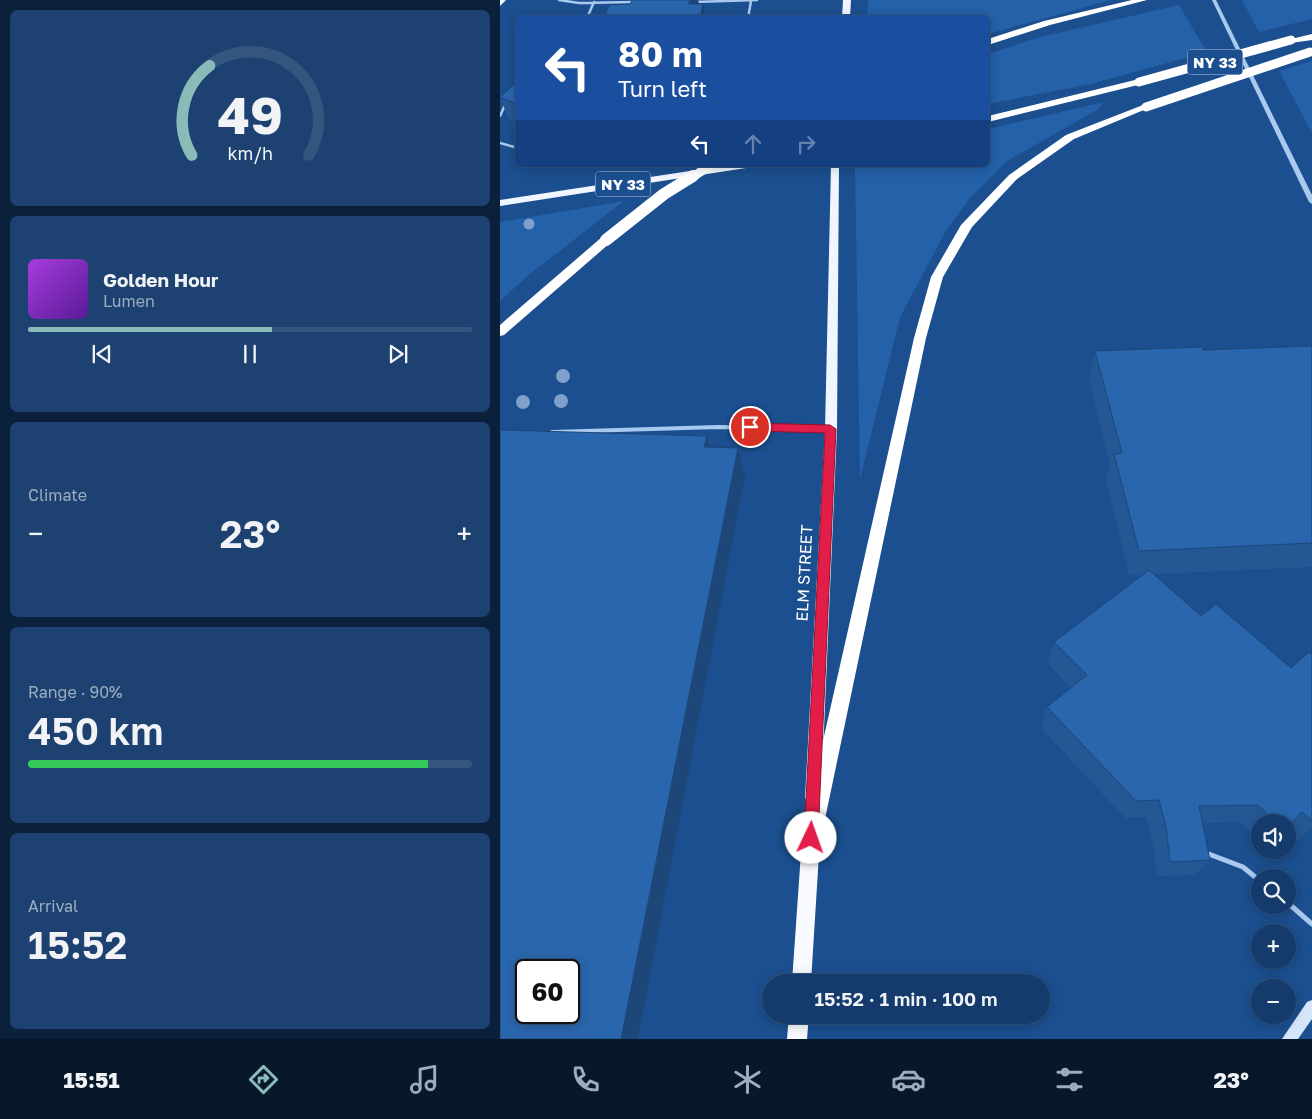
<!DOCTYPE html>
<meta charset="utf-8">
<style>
:root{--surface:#143b6b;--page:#1d4271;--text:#f1f3f6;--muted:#9dadc1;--line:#33557e;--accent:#8bbbb9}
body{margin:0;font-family:"Golos Text",sans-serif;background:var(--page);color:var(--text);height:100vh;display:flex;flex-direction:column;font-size:19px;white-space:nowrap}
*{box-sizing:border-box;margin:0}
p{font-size:16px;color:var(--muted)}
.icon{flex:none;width:28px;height:28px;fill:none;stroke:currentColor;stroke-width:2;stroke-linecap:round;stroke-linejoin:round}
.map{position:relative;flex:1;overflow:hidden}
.sheet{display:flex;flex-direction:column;gap:10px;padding:10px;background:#0b203b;width:500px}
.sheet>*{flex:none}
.banner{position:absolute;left:15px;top:15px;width:475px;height:152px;border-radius:8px;box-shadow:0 2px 12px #0003,0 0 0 1px var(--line);background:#1a4fa0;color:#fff;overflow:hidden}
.fabs{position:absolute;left:751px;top:814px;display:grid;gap:10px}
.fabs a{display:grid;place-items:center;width:45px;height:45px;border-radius:50%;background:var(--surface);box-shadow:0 2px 12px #0003,0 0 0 1px var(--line);font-size:25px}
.speed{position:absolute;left:15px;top:959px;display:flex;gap:10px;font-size:25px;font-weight:700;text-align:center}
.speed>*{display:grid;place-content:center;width:65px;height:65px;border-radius:50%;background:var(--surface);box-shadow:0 2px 12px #0003,0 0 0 1px var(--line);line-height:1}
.speed .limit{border:2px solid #111;border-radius:8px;background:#fff;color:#111}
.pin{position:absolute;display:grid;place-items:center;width:42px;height:42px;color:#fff;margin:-21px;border:2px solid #fff;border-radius:50%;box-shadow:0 1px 5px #0007}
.me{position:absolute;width:55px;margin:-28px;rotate:3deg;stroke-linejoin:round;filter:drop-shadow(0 0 4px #0008)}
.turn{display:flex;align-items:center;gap:18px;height:105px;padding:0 20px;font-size:22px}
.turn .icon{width:65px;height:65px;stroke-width:2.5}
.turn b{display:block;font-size:35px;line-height:42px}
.lanes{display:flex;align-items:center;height:48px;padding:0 20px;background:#0003;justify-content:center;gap:25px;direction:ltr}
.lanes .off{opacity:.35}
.big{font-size:38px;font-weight:600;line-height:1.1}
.sheet .tile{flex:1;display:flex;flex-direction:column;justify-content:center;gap:8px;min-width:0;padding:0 18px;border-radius:8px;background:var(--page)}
.sheet .dial{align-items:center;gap:0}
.dial svg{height:130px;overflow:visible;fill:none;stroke:var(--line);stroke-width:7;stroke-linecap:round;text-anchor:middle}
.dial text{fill:var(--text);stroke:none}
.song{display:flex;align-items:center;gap:15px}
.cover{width:60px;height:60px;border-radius:8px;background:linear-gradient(135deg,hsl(280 70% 55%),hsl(270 70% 35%))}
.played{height:5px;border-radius:2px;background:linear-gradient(90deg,var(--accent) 55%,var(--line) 55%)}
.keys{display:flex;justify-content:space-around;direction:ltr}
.heat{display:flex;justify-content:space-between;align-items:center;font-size:28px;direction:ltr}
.charge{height:8px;border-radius:4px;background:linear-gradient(90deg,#34c759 90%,var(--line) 0)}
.trip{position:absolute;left:262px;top:974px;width:288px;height:50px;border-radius:25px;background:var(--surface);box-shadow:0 2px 12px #0003,0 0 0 1px var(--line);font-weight:600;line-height:50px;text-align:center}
.tab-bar{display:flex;height:80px;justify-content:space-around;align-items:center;background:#08182b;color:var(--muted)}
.tab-bar .icon{width:35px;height:35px}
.tab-bar .selected{color:var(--accent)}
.tab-bar b{font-size:22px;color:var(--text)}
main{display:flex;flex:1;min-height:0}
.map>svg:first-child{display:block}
.green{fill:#2461a8}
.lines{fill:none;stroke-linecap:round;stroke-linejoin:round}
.service-far2{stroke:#a9c9ee;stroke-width:2.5}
.service-far1{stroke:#a9c9ee;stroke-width:4}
.service{stroke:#a9c9ee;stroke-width:5}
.tertiary{fill:#a9c9ee;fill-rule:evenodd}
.secondary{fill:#d6e6fa;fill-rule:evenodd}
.primary{fill:#f0f6ff;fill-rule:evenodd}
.trunk{fill:#f8faff;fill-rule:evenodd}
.motorway{fill:#fff;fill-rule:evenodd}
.motorway-bridge-far1{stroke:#fff;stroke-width:9}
.motorway-bridge{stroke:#fff;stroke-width:12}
.tree{fill:#7ea0ca}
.wall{fill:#245895}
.shaded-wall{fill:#1d4779}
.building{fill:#2a66ad;stroke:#1d4779;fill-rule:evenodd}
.route{fill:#e11d48;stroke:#92132f}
.labels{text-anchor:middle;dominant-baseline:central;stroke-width:5;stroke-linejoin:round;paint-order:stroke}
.shield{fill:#1b4f8f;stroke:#bbcadd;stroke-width:1}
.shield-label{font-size:15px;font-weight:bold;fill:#fff}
.street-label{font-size:16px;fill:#fff;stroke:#1b4f8f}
</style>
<main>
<section class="sheet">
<div class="tile dial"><svg viewBox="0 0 100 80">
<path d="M14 69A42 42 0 1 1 86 69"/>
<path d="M14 69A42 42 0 0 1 25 14" stroke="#8bbbb9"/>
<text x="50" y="56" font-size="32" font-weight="700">49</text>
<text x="50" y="72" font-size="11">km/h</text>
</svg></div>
<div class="tile">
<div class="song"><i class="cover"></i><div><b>Golden Hour</b><p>Lumen</p></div></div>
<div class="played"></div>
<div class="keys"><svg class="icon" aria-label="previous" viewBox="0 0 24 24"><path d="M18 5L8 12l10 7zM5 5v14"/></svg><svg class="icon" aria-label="pause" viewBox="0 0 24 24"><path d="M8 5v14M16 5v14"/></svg><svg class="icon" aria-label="next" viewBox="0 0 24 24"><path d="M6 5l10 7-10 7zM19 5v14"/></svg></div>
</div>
<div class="tile"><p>Climate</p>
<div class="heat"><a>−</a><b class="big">23°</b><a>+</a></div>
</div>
<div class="tile"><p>Range · 90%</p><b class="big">450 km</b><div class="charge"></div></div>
<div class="tile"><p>Arrival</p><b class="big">15:52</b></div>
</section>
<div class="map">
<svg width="812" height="1039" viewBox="0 0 812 1039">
<rect width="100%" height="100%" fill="#1b4f8f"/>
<!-- green -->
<path class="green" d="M368,0h243l-123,34v-16l-121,-1z
M742,0h70v19l-53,13z
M679,5l28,47 -116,32 -103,20v-50l52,-17z
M812,61v72l-33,-62z
M604,102l-7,8 -90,51 -37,37 -24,33 -46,86 -40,163 -5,-312 2,-3h131v-36z
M124,201l-94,73 -30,27v-79z"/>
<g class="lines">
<!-- service-far2 -->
<path class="service-far2" d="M59,0l20,3 56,-1
M194,2l63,-2
M87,18l7,-16
M248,18l3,-17
M0,116l6,-13
M0,143l18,5"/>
<!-- service-far1 -->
<path class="service-far1" d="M52,432l166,-5 112,2"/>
<!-- service -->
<path class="service" d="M706,853l37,14 17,14
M788,903l24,21"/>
<!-- tertiary -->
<path class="tertiary" d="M712,0h4l96,195v9l-3,-2z"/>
<!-- secondary -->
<path class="secondary" d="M812,1000v19l-14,20h-16l25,-37z"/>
<!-- primary -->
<path class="primary" d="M0,0h6l-6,6z
M343,0h8l-1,18h-8z
M229,165h21l-4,3 -246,38v-6z
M331,165h8l-2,264 -16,369 -3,5 -5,3 -5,-3 -3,-5 20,-369z"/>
<!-- trunk -->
<path class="trunk" d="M311,829l6,3 3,6 -9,144h-19l10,-144 3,-6z
M289,1015h20l-2,24h-20z"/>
<!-- motorway -->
<path class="motorway" d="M632,0h15l-97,25 -62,20v-6l56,-18z
M812,34v6l-21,3 -4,-3z
M639,79l3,1v4l-154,38v-6z
M643,105l8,2 -77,32 -57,40 -45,48 -29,50 -17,61 -105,500 -3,7 -7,3 -7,-3 -3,-7 113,-500 17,-61 30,-52 48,-50 57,-40z
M106,236l4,1v6l-106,92 -4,1v-11l102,-88z"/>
<!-- motorway-bridge-far1 -->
<path class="motorway-bridge-far1" d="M639,82l152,-42
M646,107l164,-55
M191,178l20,-13"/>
<!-- motorway-bridge -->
<path class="motorway-bridge" d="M106,240l58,-46 29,-18"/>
</g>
<!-- trees -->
<g class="tree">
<circle cx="29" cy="224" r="5.5"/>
<circle cx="63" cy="376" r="7"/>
<circle cx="61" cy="401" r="7"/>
<circle cx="23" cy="402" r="7"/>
</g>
<!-- wall -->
<path class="wall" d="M18,81v43l-9,-4 -9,-23z
M812,346v221l-158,7 47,42 90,52 21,-13v173l-16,13 -8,-8v-11h-28v20l-19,-20 -39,1 8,37 -15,15 -38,1 -4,-33 -7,-26 -21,1 -84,-90 6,-21 24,-19 -23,-24 6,-22 89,-67h-14l-23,-95 4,-15 -21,-87 6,-27 108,-1z"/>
<!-- shaded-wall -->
<path class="shaded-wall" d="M190,0h8l1,4h-11z
M203,4l3,14h-6z
M207,436l7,26 -10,-15z
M238,448l7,27 -107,564h-17z"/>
<!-- building -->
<path class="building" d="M132,0h58l-2,4h15l-3,14h-96l5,-13 21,-1z
M18,81v24l-18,-8z
M812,346v197l-173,8 -25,-97 8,-1 -27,-102 107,-4 1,3z
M2,430l205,6 -3,11 34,1 -117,591h-121v-608zM26,970h43v42h-43z
M649,570l52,46 15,-12 75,64 18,-16 3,3v166l-10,-9 -14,15v-5h-13l-17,-17 -59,1 11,54 -40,2 -4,-35 -7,-27 -23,1 -89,-94 40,-32 -33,-33z"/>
<!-- route -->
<path class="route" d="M250,423l80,2 6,4 -18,409 -2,5 -5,3 -5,-3 -2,-5 21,-405 -75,-2 -5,-4z"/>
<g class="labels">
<!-- shield labels -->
<g class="shield">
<rect x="687.5" y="49.5" width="55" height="25" rx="4"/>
<rect x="95.5" y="171.5" width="55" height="25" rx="4"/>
</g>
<g class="shield-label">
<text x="715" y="62">NY 33</text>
<text x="123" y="184">NY 33</text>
</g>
<!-- street labels -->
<g class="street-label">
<text transform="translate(304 573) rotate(-87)">ELM STREET</text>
</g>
</g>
</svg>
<div class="fabs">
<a><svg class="icon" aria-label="sound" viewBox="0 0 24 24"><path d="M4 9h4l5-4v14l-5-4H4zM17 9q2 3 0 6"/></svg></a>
<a><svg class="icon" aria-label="search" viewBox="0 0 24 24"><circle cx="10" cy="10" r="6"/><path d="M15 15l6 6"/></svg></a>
<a>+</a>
<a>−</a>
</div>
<div class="speed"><div class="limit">60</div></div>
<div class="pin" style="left:250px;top:427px;background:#d93025"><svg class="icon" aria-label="arrive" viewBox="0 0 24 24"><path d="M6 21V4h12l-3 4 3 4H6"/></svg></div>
<svg class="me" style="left:311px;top:838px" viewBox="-20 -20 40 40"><circle r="19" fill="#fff"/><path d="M0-13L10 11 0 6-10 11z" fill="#e11d48"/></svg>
<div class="trip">15:52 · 1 min · 100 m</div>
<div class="banner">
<div class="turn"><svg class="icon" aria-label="left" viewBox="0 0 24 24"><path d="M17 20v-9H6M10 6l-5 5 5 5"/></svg><div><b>80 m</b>Turn left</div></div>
<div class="lanes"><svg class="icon" aria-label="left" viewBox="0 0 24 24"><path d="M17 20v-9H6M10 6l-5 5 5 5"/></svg><svg class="icon off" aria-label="ahead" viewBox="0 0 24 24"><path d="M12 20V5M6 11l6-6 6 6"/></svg><svg class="icon off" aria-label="right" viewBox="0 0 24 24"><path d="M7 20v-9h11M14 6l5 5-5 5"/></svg></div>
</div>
</div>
</main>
<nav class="tab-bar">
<b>15:51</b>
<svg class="icon selected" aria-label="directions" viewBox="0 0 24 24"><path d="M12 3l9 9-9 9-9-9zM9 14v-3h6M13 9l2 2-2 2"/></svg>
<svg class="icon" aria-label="music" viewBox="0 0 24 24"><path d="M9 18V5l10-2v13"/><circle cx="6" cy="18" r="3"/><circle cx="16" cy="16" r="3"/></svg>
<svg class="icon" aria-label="phone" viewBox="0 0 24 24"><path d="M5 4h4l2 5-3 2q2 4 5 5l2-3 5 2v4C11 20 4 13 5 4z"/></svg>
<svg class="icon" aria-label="climate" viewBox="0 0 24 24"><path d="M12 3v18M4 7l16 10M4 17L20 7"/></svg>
<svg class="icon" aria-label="car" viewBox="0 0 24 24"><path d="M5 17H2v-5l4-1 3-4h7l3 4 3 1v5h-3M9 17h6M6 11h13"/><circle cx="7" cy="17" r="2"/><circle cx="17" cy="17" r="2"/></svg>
<svg class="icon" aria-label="filters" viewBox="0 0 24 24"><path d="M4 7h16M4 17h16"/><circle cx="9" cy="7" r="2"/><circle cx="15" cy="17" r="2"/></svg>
<b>23°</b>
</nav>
